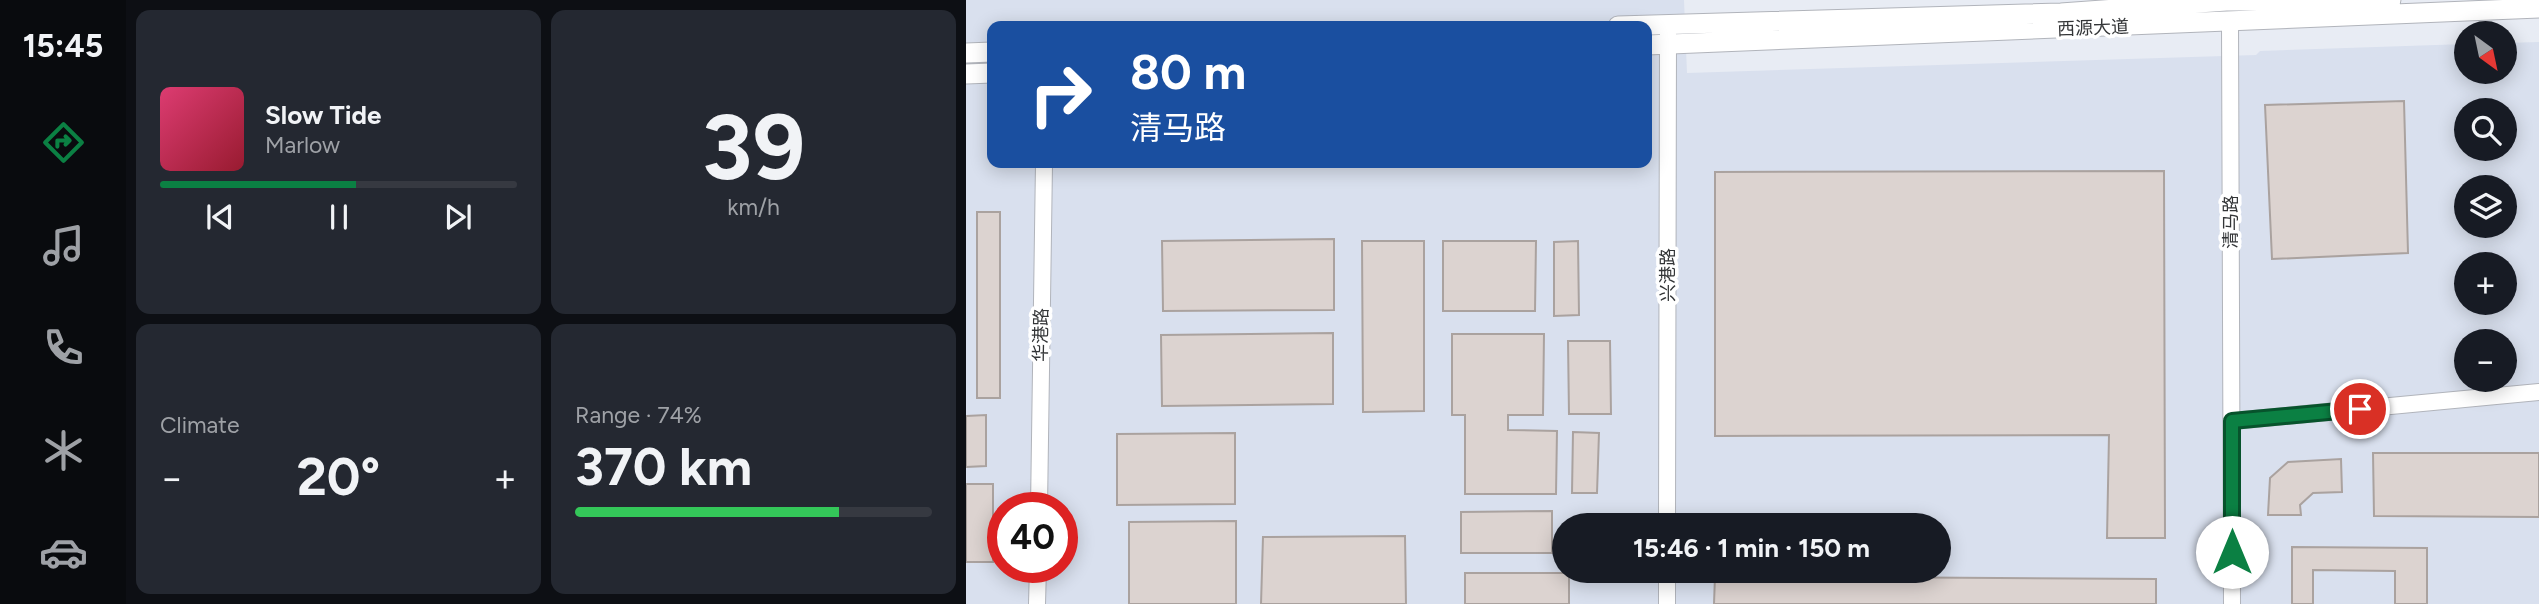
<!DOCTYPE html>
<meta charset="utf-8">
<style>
:root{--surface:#171b24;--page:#242831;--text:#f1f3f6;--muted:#9ea1a6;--line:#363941;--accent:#0b8043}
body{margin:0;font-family:Figtree,"Noto Sans SC",sans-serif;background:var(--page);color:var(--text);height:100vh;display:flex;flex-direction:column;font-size:26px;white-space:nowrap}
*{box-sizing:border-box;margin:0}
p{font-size:23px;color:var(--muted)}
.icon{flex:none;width:38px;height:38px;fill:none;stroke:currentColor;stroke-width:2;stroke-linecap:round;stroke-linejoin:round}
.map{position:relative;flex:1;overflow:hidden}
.panel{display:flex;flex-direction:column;gap:10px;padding:10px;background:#0d0f14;width:840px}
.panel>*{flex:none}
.banner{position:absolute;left:21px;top:21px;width:665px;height:147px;border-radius:14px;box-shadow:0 4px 18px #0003;background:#1a4fa0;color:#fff;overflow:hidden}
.needle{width:46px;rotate:147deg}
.fabs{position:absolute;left:1488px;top:21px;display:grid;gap:14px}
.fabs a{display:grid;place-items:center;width:63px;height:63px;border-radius:50%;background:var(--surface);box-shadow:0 4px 18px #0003;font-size:35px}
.speed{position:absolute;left:21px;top:492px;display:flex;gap:14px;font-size:35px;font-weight:700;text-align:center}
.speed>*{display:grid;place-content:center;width:91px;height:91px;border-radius:50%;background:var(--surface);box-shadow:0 4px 18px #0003;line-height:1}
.speed .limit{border:10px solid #d22;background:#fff;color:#111}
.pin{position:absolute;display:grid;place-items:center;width:60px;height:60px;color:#fff;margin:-30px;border:4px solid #fff;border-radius:50%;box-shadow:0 2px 7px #0007}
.me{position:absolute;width:77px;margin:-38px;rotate:0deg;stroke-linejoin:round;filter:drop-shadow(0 0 5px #0008)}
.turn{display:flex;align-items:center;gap:24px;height:147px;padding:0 28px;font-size:32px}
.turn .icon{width:91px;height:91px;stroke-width:2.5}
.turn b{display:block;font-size:49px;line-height:60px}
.big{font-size:52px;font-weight:700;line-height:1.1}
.panel .widget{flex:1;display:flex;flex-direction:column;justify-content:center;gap:10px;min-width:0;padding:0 24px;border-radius:14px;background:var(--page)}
.panel .dial{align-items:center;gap:0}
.dial b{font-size:91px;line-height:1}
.song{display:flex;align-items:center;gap:21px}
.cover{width:84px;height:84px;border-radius:10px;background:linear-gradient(135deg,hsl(340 70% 55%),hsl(350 70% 35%))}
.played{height:7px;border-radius:4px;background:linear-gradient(90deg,var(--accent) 55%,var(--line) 55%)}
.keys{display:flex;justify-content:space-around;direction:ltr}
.heat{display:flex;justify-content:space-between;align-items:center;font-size:38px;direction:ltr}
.charge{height:10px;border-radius:5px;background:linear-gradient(90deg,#34c759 74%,var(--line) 0)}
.panel .tiles{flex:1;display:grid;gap:10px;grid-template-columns:repeat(2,1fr)}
.trip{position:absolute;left:586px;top:513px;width:399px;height:70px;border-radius:35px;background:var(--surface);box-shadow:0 4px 18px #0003;font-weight:700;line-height:70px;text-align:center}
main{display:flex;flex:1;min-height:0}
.tab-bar{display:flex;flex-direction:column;width:126px;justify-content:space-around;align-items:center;background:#090b0e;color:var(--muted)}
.tab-bar .icon{width:49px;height:49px}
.tab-bar .selected{color:var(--accent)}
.tab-bar b{font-size:32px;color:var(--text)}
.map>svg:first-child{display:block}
.built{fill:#d9e0ee;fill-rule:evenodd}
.building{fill:#dcd3d0;stroke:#aaa29f;stroke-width:2}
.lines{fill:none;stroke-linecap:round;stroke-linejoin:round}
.minor-casing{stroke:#b1b4bb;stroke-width:18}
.major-casing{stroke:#b1b4bb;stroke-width:21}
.minor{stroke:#fff;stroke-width:16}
.major{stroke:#fff;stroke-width:19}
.route-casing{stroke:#07532c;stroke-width:18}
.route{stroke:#0b8043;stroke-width:12}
.labels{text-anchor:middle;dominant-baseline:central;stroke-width:7;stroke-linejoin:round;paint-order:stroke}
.street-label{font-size:18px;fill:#333537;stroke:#fff}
</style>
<main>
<nav class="tab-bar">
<b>15:45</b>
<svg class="icon selected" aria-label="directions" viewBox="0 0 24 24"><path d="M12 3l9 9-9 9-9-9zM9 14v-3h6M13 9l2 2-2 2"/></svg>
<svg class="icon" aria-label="music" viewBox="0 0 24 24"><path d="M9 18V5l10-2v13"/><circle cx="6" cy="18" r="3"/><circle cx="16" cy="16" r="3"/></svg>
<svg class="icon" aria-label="phone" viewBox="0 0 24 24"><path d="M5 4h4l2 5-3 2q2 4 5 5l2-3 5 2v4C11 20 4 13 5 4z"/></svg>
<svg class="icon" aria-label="climate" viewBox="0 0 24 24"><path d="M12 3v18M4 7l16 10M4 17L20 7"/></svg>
<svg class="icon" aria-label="car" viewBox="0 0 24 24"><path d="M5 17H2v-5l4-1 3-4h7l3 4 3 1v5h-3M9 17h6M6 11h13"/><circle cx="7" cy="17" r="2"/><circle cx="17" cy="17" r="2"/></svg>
</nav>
<section class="panel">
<div class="tiles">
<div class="widget">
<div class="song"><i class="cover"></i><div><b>Slow Tide</b><p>Marlow</p></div></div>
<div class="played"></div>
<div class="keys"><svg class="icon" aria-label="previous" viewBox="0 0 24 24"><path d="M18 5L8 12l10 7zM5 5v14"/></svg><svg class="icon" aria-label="pause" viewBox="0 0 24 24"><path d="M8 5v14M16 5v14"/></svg><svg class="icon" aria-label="next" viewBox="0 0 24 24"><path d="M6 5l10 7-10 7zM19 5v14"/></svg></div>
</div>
<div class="widget dial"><b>39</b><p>km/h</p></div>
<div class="widget"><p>Climate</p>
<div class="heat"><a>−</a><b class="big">20°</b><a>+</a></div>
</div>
<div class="widget"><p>Range · 74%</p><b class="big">370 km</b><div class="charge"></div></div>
</div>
</section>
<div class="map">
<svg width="1573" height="604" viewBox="0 0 1573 604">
<rect width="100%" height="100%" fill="#e8ecf4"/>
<!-- built -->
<path class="built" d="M0,0h718l3,73 569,-18 4,-4 206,-7v28h38v-29l35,-1v562h-1573zM26,26h655v137h-655zM1500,110h38v39h-38zM1500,187h38v39h-38zM1500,264h38v39h-38zM1500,341h38v39h-38zM37,508h59v59h-59zM598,525h375v45h-375z"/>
<!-- building -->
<path class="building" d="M1438,101l4,152 -136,6 -7,-154z
M1198,171l1,367h-58l2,-103 -394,1v-264z
M11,212h23v186h-23z
M368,239v71l-171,1 -1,-70z
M396,241h62v170l-61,1z
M477,241h93l-1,70h-92z
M612,241l1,74 -25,1v-74z
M367,333v71l-171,2 -1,-71z
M486,334h92l-1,81h-35v15l49,1 -1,63h-91v-79h-13z
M602,341h42l1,73h-42z
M20,415v51l-20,1v-51z
M607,432l26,1 -2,60h-25z
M269,433v71l-118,1v-71z
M1407,453h166v64l-165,-1z
M1375,459l1,33 -29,1 -13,12 1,10h-33l2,-37 18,-16z
M0,484h27v78h-27z
M586,511v42h-91v-41z
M270,521v83h-107v-82z
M439,536l1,68h-145l2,-67z
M1326,547l135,1v56h-32v-33l-82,-1v34h-21z
M499,573h104v31h-104z
M749,576l441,3v25h-442z"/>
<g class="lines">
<defs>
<path id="minor" d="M1264,23l2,581
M1266,421l307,-29
M73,508l5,-345
M701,525l1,-491
M71,604l1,-37
M701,604v-34"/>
<path id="major" d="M652,26l443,-13 165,-12 165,-1
M681,45l892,-37
M0,53l26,-1
M0,74l26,-1"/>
</defs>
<!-- minor casing -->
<use href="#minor" class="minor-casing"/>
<!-- major casing -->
<use href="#major" class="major-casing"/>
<!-- minor -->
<use href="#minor" class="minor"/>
<!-- major -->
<use href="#major" class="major"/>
</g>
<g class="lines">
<defs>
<path id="route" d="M1266,552v-131l128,-12"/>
</defs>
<!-- route casing -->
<use href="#route" class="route-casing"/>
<!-- route -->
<use href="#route" class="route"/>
</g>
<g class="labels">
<!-- street labels -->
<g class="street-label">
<text transform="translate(1127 28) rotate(-2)">西源大道</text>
<text transform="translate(1265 222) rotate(-90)">清马路</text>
<text transform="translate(702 275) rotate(-90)">兴港路</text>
<text transform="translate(75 335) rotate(-89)">华港路</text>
</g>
</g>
</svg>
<div class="fabs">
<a><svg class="needle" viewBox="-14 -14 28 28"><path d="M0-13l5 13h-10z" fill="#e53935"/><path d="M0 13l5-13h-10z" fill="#9ea1a6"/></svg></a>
<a><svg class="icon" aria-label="search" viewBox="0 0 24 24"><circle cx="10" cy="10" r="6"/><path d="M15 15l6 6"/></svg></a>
<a><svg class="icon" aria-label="layers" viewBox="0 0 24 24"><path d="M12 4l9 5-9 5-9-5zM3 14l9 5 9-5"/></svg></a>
<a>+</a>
<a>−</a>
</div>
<div class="speed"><div class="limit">40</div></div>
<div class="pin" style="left:1394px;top:409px;background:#d93025"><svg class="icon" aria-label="arrive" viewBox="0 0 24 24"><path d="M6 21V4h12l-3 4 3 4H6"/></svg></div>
<svg class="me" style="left:1266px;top:552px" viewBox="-20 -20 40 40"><circle r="19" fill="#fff"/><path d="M0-13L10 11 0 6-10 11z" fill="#0b8043"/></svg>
<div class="trip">15:46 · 1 min · 150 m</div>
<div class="banner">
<div class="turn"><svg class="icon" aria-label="right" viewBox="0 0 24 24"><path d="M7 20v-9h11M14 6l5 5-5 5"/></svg><div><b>80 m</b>清马路</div></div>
</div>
</div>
</main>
